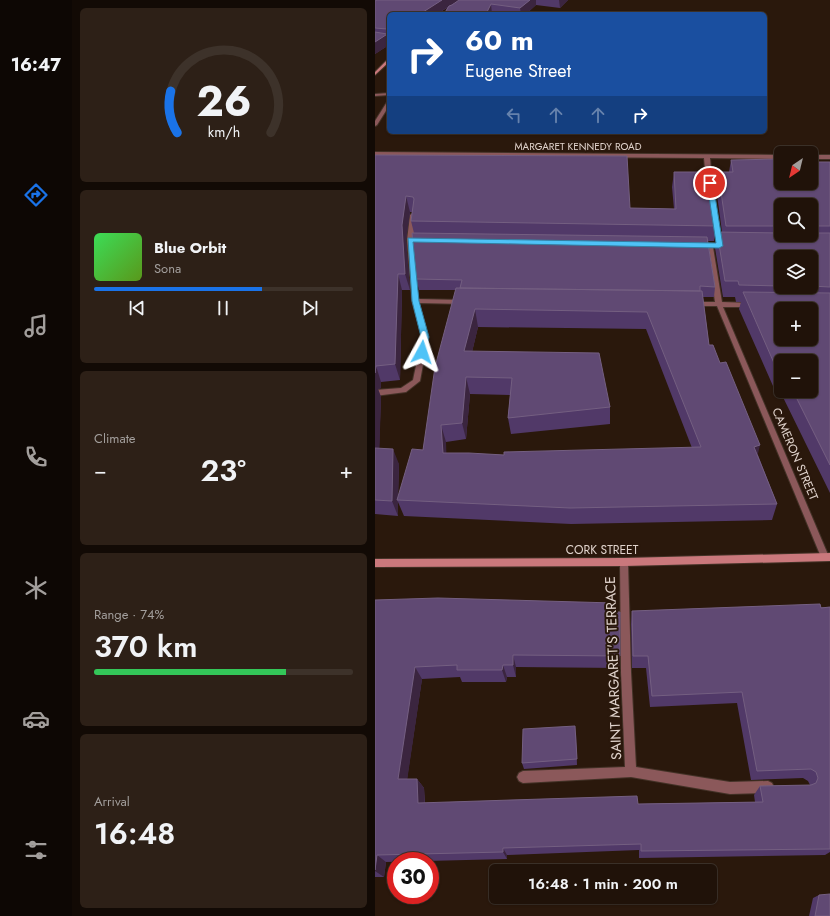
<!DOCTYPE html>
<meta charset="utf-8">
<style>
:root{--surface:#201209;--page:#2d2017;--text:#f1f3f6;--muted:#a29e9c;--line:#3d322a;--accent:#1a73e8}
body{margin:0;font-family:Jost,sans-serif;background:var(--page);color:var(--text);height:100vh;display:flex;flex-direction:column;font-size:15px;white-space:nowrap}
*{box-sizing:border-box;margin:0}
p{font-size:13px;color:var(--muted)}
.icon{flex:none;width:22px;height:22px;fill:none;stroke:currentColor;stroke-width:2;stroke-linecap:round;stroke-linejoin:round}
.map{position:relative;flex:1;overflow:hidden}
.details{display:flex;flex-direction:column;gap:8px;padding:8px;background:#120a05;width:303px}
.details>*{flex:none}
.guide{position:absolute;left:12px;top:12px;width:380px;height:122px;border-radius:6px;box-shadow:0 1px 3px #0004,0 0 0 1px var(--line);background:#1a4fa0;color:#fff;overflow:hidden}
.needle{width:26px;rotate:215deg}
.controls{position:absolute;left:399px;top:146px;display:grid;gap:8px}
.controls a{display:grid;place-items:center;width:44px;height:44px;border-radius:6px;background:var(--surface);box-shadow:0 1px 3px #0004,0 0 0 1px var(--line);font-size:20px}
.speed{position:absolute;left:12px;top:852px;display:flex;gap:8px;font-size:20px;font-weight:700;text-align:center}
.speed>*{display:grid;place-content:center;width:52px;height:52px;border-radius:50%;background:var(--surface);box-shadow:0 1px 3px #0004,0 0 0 1px var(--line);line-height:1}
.speed .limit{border:6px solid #d22;background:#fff;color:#111}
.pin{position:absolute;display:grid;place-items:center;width:34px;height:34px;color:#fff;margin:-17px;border:2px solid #fff;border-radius:50%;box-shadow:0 1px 4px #0007}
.me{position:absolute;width:44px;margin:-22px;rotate:5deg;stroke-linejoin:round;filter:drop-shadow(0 0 3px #0008)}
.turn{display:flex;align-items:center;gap:14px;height:84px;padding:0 12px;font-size:18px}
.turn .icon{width:52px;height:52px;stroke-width:2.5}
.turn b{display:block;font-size:28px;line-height:34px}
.lanes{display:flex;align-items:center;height:38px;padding:0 12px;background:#0003;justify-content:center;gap:20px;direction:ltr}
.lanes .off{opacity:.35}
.big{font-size:30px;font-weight:600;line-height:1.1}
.details .card{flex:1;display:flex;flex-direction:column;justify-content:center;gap:6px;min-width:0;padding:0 14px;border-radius:6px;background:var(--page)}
.details .dial{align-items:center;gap:0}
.dial svg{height:104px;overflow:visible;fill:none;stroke:var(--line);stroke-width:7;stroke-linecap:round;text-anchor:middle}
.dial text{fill:var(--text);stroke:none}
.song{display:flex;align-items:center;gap:12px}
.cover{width:48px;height:48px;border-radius:6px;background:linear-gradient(135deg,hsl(130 70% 55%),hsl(90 70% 35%))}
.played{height:4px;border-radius:2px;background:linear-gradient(90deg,var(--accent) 65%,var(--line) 65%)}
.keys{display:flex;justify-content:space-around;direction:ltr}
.heat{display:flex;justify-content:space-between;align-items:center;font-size:22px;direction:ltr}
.charge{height:6px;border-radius:3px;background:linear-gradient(90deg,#34c759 74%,var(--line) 0)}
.trip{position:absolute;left:114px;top:864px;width:228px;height:40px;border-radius:6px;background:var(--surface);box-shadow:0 1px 3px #0004,0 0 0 1px var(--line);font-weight:600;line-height:40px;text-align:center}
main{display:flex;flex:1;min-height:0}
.menu{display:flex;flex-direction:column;width:72px;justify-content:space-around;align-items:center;background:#0d0704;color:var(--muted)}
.menu .icon{width:28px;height:28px}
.menu .on{color:var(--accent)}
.menu b{font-size:18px;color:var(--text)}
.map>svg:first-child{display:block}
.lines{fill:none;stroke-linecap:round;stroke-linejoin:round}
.street-casing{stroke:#433227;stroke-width:2}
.secondary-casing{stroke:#433227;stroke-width:2}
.street{fill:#8b585a;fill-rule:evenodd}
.secondary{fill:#ca787c;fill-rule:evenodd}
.wall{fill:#513968;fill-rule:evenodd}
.shaded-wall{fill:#3b253f}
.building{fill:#604973;stroke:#745f81;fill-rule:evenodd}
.route{fill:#4fc3f7;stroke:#337fa1}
.labels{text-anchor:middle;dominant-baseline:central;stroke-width:4;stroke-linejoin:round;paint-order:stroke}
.far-street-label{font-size:10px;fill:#e0d3cc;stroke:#2a180c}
.street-label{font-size:12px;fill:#e0d3cc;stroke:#2a180c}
.near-street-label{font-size:14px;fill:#e0d3cc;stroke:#2a180c}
</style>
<main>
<nav class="menu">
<b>16:47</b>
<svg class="icon on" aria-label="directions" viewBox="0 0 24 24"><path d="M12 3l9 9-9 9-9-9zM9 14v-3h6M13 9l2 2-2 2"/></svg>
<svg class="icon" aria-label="music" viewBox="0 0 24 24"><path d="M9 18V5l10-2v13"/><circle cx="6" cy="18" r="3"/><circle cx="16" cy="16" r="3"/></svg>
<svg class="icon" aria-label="phone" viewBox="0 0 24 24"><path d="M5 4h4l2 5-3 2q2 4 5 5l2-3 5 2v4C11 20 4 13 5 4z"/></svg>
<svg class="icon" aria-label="climate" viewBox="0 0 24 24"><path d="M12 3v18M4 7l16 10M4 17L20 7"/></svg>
<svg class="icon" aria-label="car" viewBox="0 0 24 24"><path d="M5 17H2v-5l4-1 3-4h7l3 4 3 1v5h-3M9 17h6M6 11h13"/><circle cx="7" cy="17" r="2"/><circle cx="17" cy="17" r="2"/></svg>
<svg class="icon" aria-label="filters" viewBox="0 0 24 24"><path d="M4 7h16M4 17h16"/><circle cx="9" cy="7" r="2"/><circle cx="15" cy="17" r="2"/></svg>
</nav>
<section class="details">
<div class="card dial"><svg viewBox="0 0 100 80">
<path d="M14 69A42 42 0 1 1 86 69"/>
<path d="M14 69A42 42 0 0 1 9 37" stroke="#1a73e8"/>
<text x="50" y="56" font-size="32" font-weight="700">26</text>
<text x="50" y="72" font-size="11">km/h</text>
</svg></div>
<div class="card">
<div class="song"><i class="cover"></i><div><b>Blue Orbit</b><p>Sona</p></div></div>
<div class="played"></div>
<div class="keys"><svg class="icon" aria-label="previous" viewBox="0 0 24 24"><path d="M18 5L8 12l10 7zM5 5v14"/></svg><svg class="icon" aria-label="pause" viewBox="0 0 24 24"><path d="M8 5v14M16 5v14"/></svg><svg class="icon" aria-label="next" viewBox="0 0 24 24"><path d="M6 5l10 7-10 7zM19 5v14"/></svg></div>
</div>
<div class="card"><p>Climate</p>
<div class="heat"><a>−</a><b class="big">23°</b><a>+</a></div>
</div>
<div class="card"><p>Range · 74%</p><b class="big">370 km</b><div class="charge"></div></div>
<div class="card"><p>Arrival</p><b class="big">16:48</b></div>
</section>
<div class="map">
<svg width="455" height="916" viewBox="0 0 455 916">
<rect width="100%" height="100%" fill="#2a180c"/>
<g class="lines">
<defs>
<path id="street" d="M14,93v2l-14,1v-2z
M14,101v5l-12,19 -2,1v-5l12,-19z
M0,152l406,3v4l-71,-1 2,23 -3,2 -3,-2 -2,-23 -329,-2z
M436,155h19v4h-19z
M38,213l3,2 -3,25 5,59 45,1 3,2 -3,2 -44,-1 9,34 -8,44 -14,11 -31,4v-6l26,-2 12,-8 9,-43 -10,-36 -5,-61 3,-25z
M324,243l26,1 3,2 -3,2 -12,-1 9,55 29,1 3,2 -3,2h-28l106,250 -1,3 -3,1 -3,-1 -1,-3 -104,-251h-23l-3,-2 3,-2h21l-8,-55 -10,-1 -1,-1z
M249,558l3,1 1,3 3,110 5,95 94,15 38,-1 4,2 2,4 -2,4 -4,2 -38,1 -99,-17 -108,6 -4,-2 -2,-4 2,-4 4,-2 102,-4 -4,-95 -1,-110 1,-3z"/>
<path id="secondary" d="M13,59h1v3l-14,13v-3z
M455,553v8l-206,5 -249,1v-8l249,-1z"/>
</defs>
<!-- street casing -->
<use href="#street" class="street-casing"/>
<!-- secondary casing -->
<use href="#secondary" class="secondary-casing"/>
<!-- street -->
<use href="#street" class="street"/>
<!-- secondary -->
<use href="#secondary" class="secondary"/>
</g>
<!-- wall -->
<path class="wall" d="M0,0h193l-8,8 -24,-3 -10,9h-82l3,-6 -10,6h-48v31l-14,9z
M0,155l255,53 44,1 -2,-22 2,-15 43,54 -3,15h-6l7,46 -1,10h-11l6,48 49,110 19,49 -5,16 -201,4 -167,-8 -6,-14v14l-23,-2zM35,212h2l-1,9 3,12 2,46 3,11h37l-33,160 -25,47 1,-33 -20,-15 2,-52 -3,-8 3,-1v-6l19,-2 2,-90h8l-4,-50zM103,327l168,2 46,119 -188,7 -58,-2v-11l20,-3 4,-45 40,1 -2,23 3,16 99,-10v-17l-138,-55z
M356,160l50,23 49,-21v331l-53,-108 -4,1 -34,-77 2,-7h-5l-1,-5h-12l-8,-49 2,-16h5l-6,-45 2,-15h11zM406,205h30v30h-30zM406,257h30v30h-30zM406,361l30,30h-30z
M0,600l239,12 6,44 -1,12 -103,-1v10h-9l-1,5h-44l-2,-5 -38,2 -15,100h10l7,9 1,15 213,1 117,-2 -1,-7 6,-9 50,-1 -2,-4 -5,-3 -52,2 -14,-77 -87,4 -4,-39h-14l-1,-44 1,-13 198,-4v245l-5,3 -186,3v-8l-132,5v4l-121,3 -2,15h-9z
M201,733l1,32 -53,4 -2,-6z
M444,895l11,21h-21l4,-18z"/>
<!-- shaded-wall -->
<path class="shaded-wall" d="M67,0h23l-10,8 -1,-5 -17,11h-17z
M155,0h6v5l-10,9h-5l-1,-6z
M184,0h9l-8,8z
M116,4l1,10h-6z
M14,33v12l-14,9v-12z
M31,196l4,16 -4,28 4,50 -5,-16 -3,-49z
M23,274l4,16 -2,90 -5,-16z
M100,309l3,18 -10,42 -4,-18z
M1,366l5,16v6l-3,1 3,8 -2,66 -4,-10v-80z
M91,377l4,17 -4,45 -4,-16z
M66,425l5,17 1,28 -4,-17z
M385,445l-4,17 -2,-15z
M18,449l6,15 -1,36h-1l1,2v14l-6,-15z
M138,655l3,12v10l-3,-12z
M128,665l4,12 -1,5 -4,-12z
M40,667l7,12 -16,109 -8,-9z
M42,779l7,9 1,23 -7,-8z
M128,848l4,7v4l-4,-7z
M2,855l9,7 -2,15 -9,-6z"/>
<!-- building -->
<path class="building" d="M2,0h65l-22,14h-31v19l-14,9v-10l12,2 1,-1 -1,-4 -12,-1v-27z
M84,0h71l-10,8 -29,-4 -5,10h-42l5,-8 3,-1z
M0,155l252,1 3,52 46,1 -2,-37h35l8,54 -306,-5 3,-22 -1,-2 -7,-1 -4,29 3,49h-7l-3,90 -19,2 -1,7z
M406,159v24h30v-21h19v64h-19v-21h-30v21h-55l-8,-54h15l-2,-12z
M342,232l64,1v2h30v-2h19v54l-19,-1v-29h-30v29l-42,-1 -1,-4h-13z
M37,233l295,4 8,50 -15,-1v5l-240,-3 2,-8 -46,-1z
M81,288l246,3 7,54h4l7,18 6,-1 34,83 -6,2 23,57 -207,4 -173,-8 15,-51 11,1 12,-83zM100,309l172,3 54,135 -197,5v3l-35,-2h-26l-2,-28 21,-2 4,-46 46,1 -4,40 102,-11 -11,-54 -135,-2z
M368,292l87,1v172l-37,-74h18v-30h-30v8l-4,1zM406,309h30v30h-30z
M0,448l18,1 -1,52 -17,-1z
M63,598l176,5v9h6v44l-107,-1v10h-10l-1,5h-45v-5l-42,2 -17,112h19l1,24 219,-7 1,8 125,-2 -3,-16 51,-1 5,-2 2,-5 -2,-6 -5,-3 -54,2 -15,-79 -90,4 -4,-40h-15l-1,-45 188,-7 1,4 9,-1v242l-189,2v-7l-138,4v4l-126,3 -2,15v-270z
M200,726l2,33 -55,4 1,-34z
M455,894v22h-15l4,-21z"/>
<!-- route -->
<path class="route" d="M335,181l3,2 10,63 -4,2 -306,-6 6,59 10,36 -4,17h-6l-1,-2 3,-15 -9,-36 -4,-63 308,5 -9,-60z"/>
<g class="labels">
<!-- far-street labels -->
<g class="far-street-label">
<text x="203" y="146">MARGARET KENNEDY ROAD</text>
</g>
<!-- street labels -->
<g class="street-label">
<text transform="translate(420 454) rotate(67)">CAMERON STREET</text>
<text x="227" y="550">CORK STREET</text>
</g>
<!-- near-street labels -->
<g class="near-street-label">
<text transform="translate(238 668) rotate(-92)">SAINT MARGARET'S TERRACE</text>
</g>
</g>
</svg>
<div class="controls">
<a><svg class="needle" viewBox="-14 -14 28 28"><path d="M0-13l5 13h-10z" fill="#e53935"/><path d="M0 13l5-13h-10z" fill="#a29e9c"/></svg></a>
<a><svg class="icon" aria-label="search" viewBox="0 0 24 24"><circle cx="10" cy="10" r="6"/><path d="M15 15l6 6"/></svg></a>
<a><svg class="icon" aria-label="layers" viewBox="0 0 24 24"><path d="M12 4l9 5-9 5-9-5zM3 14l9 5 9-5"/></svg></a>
<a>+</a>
<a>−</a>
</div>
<div class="speed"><div class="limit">30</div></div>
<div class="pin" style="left:335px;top:183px;background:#d93025"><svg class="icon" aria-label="arrive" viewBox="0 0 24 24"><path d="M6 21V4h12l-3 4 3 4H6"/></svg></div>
<svg class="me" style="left:47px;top:352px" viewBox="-20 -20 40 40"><path d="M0-17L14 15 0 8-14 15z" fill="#4fc3f7" stroke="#fff" stroke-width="4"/></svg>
<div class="trip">16:48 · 1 min · 200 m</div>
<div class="guide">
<div class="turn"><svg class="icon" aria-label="right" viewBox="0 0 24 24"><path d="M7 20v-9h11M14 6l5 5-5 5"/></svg><div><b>60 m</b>Eugene Street</div></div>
<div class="lanes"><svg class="icon off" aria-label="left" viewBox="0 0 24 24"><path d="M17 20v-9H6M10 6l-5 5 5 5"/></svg><svg class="icon off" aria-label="ahead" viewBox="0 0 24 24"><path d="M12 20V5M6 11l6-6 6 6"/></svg><svg class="icon off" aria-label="ahead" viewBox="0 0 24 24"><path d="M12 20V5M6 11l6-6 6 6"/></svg><svg class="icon" aria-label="right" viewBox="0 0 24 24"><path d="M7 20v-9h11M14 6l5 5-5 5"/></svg></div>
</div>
</div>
</main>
